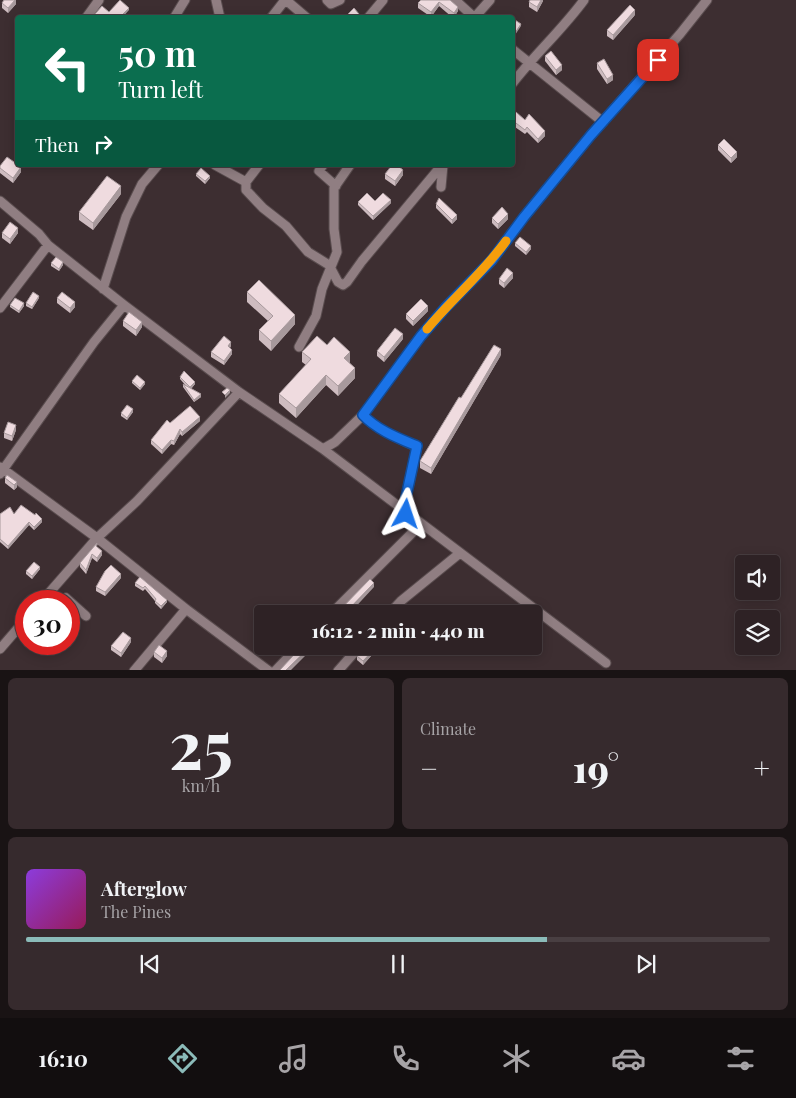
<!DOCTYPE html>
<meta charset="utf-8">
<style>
:root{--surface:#2e2225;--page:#362a2d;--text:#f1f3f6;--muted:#a7a4a7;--line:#493f42;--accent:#8bbbb9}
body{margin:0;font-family:"Playfair Display",serif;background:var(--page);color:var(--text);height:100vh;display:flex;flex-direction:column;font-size:19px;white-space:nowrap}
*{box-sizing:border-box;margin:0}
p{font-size:16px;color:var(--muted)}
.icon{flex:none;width:28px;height:28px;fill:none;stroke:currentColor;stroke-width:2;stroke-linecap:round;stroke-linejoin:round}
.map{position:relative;height:670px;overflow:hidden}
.sheet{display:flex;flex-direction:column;gap:8px;padding:8px;background:#191314;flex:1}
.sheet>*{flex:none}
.guide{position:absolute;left:15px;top:15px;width:500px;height:152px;border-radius:5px;box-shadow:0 2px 12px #0003,0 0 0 1px var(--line);background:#0b6e4f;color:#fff;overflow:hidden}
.controls{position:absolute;left:735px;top:555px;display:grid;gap:10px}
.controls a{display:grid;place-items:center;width:45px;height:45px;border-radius:5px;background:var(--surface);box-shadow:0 2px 12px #0003,0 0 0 1px var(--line);font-size:25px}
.speed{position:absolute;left:15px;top:590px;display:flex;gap:10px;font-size:25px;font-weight:700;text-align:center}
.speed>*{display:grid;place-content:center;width:65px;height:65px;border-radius:50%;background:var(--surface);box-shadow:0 2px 12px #0003,0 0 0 1px var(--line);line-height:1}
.speed .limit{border:8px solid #d22;background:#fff;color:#111}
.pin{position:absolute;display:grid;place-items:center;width:42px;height:42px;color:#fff;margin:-21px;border-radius:10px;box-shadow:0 2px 8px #0006}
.me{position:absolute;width:55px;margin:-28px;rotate:5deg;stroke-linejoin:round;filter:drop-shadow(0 0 4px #0008)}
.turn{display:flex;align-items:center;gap:18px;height:105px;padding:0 20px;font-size:22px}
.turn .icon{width:65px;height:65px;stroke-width:2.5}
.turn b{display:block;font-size:35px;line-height:42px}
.then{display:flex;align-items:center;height:48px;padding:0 20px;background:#0003;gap:10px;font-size:19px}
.big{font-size:38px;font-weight:800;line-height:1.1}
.sheet .widget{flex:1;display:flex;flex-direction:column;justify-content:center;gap:8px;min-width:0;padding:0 18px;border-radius:8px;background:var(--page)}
.sheet .dial{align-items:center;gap:0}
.dial b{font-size:65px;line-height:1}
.song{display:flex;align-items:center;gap:15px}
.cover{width:60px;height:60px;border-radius:8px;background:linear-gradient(135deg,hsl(270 70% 55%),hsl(330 70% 35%))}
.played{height:5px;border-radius:2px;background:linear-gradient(90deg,var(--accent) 70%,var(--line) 70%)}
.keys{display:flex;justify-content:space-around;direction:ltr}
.heat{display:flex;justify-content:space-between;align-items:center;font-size:28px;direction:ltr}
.sheet .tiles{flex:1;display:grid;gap:8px;grid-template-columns:1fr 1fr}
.widget:last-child{grid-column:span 2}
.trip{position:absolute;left:254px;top:605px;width:288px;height:50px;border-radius:5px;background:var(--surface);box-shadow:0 2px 12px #0003,0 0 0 1px var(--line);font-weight:800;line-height:50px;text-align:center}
.tab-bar{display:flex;height:80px;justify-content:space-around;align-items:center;background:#120e0f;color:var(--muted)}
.tab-bar .icon{width:35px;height:35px}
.tab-bar .selected{color:var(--accent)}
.tab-bar b{font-size:22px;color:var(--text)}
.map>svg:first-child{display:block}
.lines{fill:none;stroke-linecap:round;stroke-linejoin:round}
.street-casing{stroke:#594c4e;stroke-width:11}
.street{stroke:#907e82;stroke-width:9}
.wall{fill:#cebcc0}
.shaded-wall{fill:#a7999c}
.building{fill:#efdbdf;stroke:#a7999c}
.route-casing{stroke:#114b97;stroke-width:12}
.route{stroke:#1a73e8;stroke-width:9}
.slow{stroke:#f59e0b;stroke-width:9}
</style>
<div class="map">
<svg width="796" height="671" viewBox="0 0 796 671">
<rect width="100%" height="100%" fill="#3d2e31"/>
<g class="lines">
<defs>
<path id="street" d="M216,0l4,18
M286,0l21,18
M327,0l4,4 9,-4
M455,0l20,18
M86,18l13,-18
M174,18l11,-18
M271,18l14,-18
M368,18l15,-18
M474,18l16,-18
M512,49l91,73
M512,84c23,-30 50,-54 72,-84
M215,165l31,17v8l17,18 23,18 22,26 21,13 9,17 5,3 4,-3 15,-21 80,-96
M323,165l-4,6 17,15
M246,182l13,-17
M441,187l2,-22
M0,201l39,33 9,11 76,60 115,87 84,57 283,214
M103,289l23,-72 16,-33 16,-19
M0,308l48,-63
M299,347l17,-31 6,-27 15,-37 -3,-23v-41l16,-23
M363,415c14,15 35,23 54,32l-11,50v17
M323,449l12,-7 28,-27 58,-79 25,-29 46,-47 32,-43 67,-82 89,-101 27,-34
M0,467l97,71 89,71 83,62
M0,474l94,-132 30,-37
M42,601l55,-63 40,-37 102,-109
M62,601l4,-3 20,18
M331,614l90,-90
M389,614l12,-13 59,-48
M0,649l26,-30
M134,671l52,-62
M275,671l24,-25
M338,671l22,-25"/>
</defs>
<!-- street casing -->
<use href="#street" class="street-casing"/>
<!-- street -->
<use href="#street" class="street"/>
</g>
<!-- wall -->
<path class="wall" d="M16,0v4l-8,9 -6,-5v-5z
M450,0l8,11 -5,7 -14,-12 -8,11 -13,-9v-5z
M543,0v1l-6,11 -8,-5v-5z
M635,15l-22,25 -6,-4v-6z
M545,56l17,14 -6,5 -11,-14z
M597,63l16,17 -6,4 -10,-15z
M512,117l33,19 -7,7 -11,-11 -2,2 -13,-9z
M718,145l19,12 -6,6 -13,-13z
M0,166l21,6 -8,11 -13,-10z
M196,174l14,4 -5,6 -9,-8z
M385,174l18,1 -8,11 -10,-7z
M121,194l-28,36 -14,-10v-8z
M375,201l16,2 -18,17 -15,-15v-3z
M436,204l21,15 -5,5 -16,-16z
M492,218l16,1 -10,10 -6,-6z
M2,233h16l-8,11 -8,-6z
M515,243l16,6 -5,6 -11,-9z
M51,263l12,2 -4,6 -8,-5z
M513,278l-9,10 -5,-4v-5z
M247,292l48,32 -24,27 -12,-11v-10l9,-9 -21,-19z
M39,298l-7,11 -6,-3v-3z
M57,298l18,9 -5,6 -13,-10z
M10,305l14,1 -5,7 -9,-6z
M428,311l-15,15 -7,-7v-5z
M123,321l19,6 -6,9 -13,-10z
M403,339l-19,23 -7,-6v-5z
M327,345l23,17 -1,1 6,15 -17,18 -12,-11 -30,33 -17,-15v-9l27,-29 -4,-3v-10z
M231,346l-1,2 2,6 -8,11 -13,-8v-5z
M501,355l-70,119 -11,-6v-7l41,-63z
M180,377l15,7 -4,5 10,8 -7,5 -11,-15v-3l4,3 -7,-8z
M132,381l13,3 -5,6 -8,-7z
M133,412l-6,8 -6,-4v-3z
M200,421l-18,15 -2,-2 -6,11 -3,-1 -9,10 -11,-10v-4l19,-17z
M16,430l-4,11 -8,-3v-5z
M5,478l12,9 -3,3 -9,-7z
M0,514h14l28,8 -8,8 -5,-5 -21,24 -8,-7z
M97,547l5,8 -5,7 -5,-4 -6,16 -6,-7v-4z
M40,569l-8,10 -6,-5v-3z
M140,577l27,25 -6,7 -6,-6v-2l-10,-12 -2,2 -8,-5v-3z
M121,578l-16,18 -9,-5v-4z
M131,642l-10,15 -10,-7v-4z
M366,646h14l-17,19 -6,-5v-4z
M154,652l13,4 -5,7 -8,-6z"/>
<!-- shaded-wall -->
<path class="shaded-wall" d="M15,0h1v4l-8,9v-5z
M541,0h2v1l-6,11v-5z
M439,2v4l-8,11v-5z
M458,7v4l-4,7v-5z
M129,8v2l-7,8h-3z
M635,10v5l-22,25v-5z
M521,24v2l-6,9v-2z
M562,65v5l-6,5v-5z
M613,75v5l-6,4v-5z
M545,131v5l-7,7v-4z
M737,152v5l-6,6v-5z
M21,167v5l-8,11v-5z
M403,170v5l-8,11v-5z
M210,176v2l-5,6v-3z
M121,186v8l-28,36v-7z
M391,200v3l-18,17v-4z
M508,214v5l-10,10v-5z
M457,215v4l-5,5v-4z
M18,228v5l-8,11v-5z
M531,246v3l-5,6v-3z
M63,262v3l-4,6v-2z
M513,273v5l-9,10v-5z
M39,296v2l-7,11v-2z
M75,302v5l-5,6v-5z
M24,303v3l-5,7v-2z
M428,306v5l-15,15v-5z
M295,315v9l-24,27v-10z
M142,322v5l-6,9v-6z
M403,334v5l-19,23v-5z
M231,342v4l-3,5v-5z
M501,349v6l-70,119v-6z
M232,350v4l-8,11v-4z
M350,352v10l-6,6v-10z
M355,368v10l-17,18v-10z
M326,375v10l-30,33v-10z
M145,382v2l-5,6v-2z
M195,382v2l-5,6v-3z
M230,390v3l-5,5v-3z
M201,394v3l-7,5v-2z
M133,409v3l-6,8v-2z
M200,417v4l-18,15v-4z
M16,425v5l-4,11v-5z
M180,429v5l-6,11v-4z
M171,440v4l-9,10v-4z
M17,482v5l-3,3v-5z
M42,519v3l-8,8v-3z
M29,522v3l-21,24v-3z
M102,551v4l-5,7v-4z
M92,554v4l-6,16v-4z
M40,567v2l-8,10v-3z
M121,574v4l-16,18v-4z
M374,583v4l-25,27h-2v-3z
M167,600v2l-6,7v-3z
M131,638v4l-10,15v-4z
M311,646h4l-25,25h-5z
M377,646h3l-17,19v-4z
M167,651v5l-5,7v-5z"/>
<!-- building -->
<path class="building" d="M4,0h11l-7,8 -6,-5z
M120,0l9,8 -10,10h-21l-3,-4 7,-8 7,6z
M421,0h29l8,7 -4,6 -15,-11 -8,10 -13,-9z
M530,0h11l-4,7 -8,-5z
M630,5l5,5 -22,25 -6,-5z
M354,8l5,6 -4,4h-4l-3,-4z
M515,20l6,4 -6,9 -3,-2v-7z
M551,51l11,14 -6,5 -11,-14z
M604,59l9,16 -6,4 -10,-16z
M516,112l9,8 4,-6 16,17 -7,8 -11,-12 -2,3 -13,-10v-3z
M724,139l13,13 -6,6 -13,-13z
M7,157l14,10 -8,11 -13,-10v-2z
M392,165h5l6,5 -8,11 -10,-7z
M201,168l9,8 -5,5 -9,-7z
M107,176l14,10 -28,37 -14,-11z
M367,193l8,8 8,-8 8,7 -18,16 -15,-14z
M439,198l18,17 -5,5 -16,-16z
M502,207l6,7 -10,10 -6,-6z
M10,222l8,6 -8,11 -8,-6z
M520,237l11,9 -5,6 -11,-9z
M56,257l7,5 -4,7 -8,-6z
M507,268l6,5 -9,10 -5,-4z
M259,280l36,35 -24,26 -12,-11 14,-14 -26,-24z
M33,292l6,4 -7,11 -6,-4z
M62,292l13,10 -5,6 -13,-10z
M15,298l9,5 -5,8 -9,-6z
M421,299l7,7 -15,15 -7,-7z
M129,312l13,10 -6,8 -13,-9z
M395,328l8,6 -19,23 -7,-6z
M224,336l7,6 -3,4 4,4 -8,11 -13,-9z
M317,336l10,9 7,-8 16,15 -6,6 11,10 -17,18 -12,-11 -30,33 -17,-14 32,-35 -9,-7z
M494,345l7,4 -70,119 -11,-7 39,-64 2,1z
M184,371l11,11 -5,5 -10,-10z
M137,375l8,7 -5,6 -8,-7z
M183,384l18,10 -7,6z
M227,388l3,2 -5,5 -3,-3z
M127,405l6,4 -6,9 -6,-5z
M190,406l10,11 -18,15 -2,-3 -6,12 -3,-1 -9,10 -11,-10 16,-20 3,3z
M8,422l8,3 -4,11 -8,-3z
M7,475l10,7 -3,3 -9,-7z
M21,505l14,10 1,-2 6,6 -8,8 -5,-5 -21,24 -8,-7v-25l10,-7 4,7z
M97,543l-1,3 6,5 -5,7 -5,-4 -6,16 -6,-7z
M34,562l6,5 -8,9 -6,-5z
M111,565l10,9 -16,18 -9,-5 9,-16z
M140,577l27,23 -6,6 -6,-5 1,-2 -11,-13 -2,2 -8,-5z
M370,579l4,4 -27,28 -1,-1 -3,4h-7z
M404,605l6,5 -4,4h-9z
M123,632l8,6 -10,15 -10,-7z
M159,645l8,6 -5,7 -8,-6z
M302,646h9l-26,25h-4l-1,-1z
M366,646h11l-14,15 -6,-5z"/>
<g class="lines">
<defs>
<path id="route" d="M406,514v-17l11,-51c-19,-8 -40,-16 -54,-31l58,-79 25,-29 46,-47 32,-43 67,-82 67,-75"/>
</defs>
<!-- route casing -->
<use href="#route" class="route-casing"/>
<!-- route -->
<use href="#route" class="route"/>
<!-- slow -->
<path class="slow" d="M427,329c25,-30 56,-56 79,-88"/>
</g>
</svg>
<div class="controls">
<a><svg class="icon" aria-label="sound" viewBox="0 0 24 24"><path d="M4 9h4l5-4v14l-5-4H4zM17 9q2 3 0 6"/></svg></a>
<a><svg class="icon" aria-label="layers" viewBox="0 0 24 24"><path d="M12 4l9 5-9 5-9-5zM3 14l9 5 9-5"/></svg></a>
</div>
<div class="speed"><div class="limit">30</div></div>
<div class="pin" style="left:658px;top:60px;background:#d93025"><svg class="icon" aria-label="arrive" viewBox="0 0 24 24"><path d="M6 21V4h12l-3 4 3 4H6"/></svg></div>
<svg class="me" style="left:406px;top:514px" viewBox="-20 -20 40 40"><path d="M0-17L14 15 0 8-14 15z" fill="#1a73e8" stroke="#fff" stroke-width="4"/></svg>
<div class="trip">16:12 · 2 min · 440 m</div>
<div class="guide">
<div class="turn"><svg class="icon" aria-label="left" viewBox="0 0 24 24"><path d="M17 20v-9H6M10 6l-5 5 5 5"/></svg><div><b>50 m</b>Turn left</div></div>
<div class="then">Then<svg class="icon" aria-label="right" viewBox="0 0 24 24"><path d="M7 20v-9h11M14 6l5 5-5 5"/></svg></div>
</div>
</div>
<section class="sheet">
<div class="tiles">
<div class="widget dial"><b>25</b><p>km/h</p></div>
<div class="widget"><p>Climate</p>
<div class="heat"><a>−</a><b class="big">19°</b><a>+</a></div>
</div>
<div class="widget">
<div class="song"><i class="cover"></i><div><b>Afterglow</b><p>The Pines</p></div></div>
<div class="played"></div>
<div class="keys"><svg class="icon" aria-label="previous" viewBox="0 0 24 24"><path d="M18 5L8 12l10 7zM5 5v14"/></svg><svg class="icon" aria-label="pause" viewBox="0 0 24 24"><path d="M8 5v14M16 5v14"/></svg><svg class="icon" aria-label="next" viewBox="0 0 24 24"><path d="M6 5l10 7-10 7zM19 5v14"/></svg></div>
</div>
</div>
</section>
<nav class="tab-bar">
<b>16:10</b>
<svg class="icon selected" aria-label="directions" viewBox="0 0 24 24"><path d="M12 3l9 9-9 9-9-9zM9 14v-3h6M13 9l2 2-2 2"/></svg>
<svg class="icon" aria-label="music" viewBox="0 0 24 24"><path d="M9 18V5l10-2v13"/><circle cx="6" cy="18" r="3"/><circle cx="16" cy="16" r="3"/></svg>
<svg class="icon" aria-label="phone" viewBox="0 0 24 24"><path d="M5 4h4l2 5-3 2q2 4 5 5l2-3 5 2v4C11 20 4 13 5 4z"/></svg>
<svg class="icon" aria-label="climate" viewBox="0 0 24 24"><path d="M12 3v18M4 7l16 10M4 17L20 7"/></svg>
<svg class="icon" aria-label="car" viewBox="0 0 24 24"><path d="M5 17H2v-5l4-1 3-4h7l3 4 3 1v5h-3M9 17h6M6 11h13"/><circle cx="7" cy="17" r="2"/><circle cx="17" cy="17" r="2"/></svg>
<svg class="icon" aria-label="filters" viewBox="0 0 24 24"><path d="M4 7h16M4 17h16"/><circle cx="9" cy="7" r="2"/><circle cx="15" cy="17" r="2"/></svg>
</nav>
